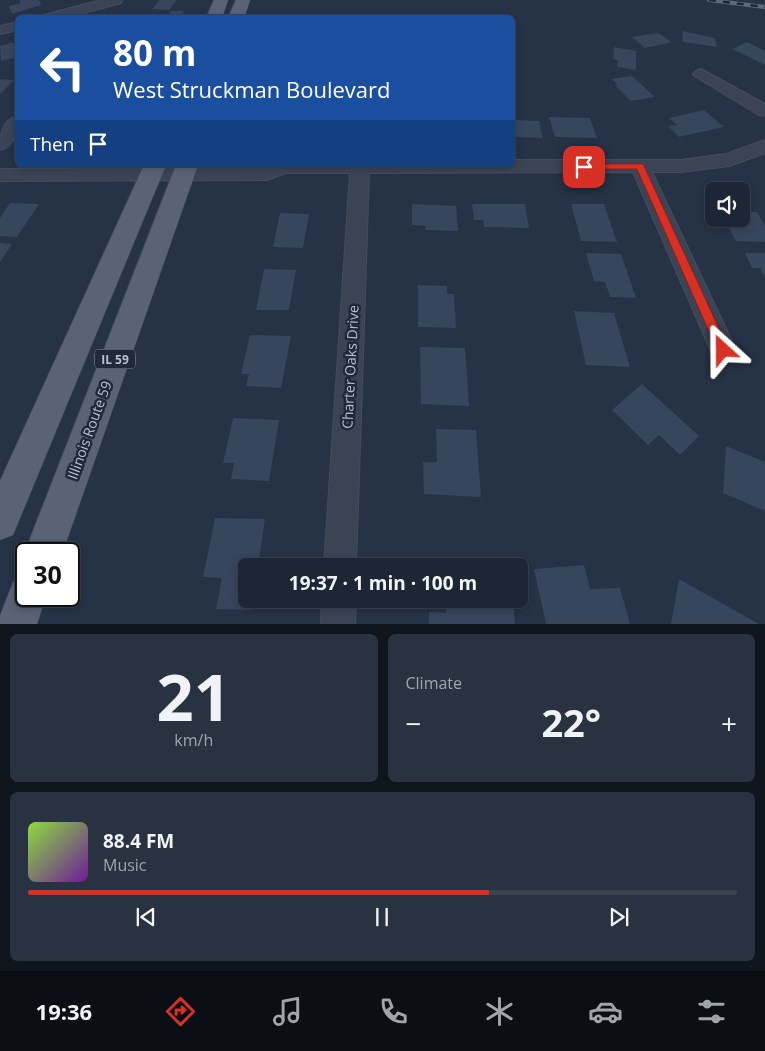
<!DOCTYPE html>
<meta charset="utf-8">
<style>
:root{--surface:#1c2634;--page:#293240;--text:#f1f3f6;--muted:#a0a5ac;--line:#3a434f;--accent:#d93025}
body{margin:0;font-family:"Open Sans",sans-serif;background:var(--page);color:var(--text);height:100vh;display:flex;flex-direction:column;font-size:19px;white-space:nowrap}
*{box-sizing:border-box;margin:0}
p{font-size:16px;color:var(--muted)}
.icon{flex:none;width:28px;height:28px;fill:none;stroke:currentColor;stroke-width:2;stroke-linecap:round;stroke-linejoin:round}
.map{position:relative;height:624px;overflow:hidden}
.details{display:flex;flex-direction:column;gap:10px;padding:10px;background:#0f151d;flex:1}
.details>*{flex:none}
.hud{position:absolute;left:15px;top:15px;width:500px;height:152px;border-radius:8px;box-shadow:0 2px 8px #0003,0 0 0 1px var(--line);background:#1a4fa0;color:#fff;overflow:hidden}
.buttons{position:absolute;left:705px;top:182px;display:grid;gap:10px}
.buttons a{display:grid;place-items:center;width:45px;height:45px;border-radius:8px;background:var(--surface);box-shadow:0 2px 8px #0003,0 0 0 1px var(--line);font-size:25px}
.speed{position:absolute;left:15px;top:542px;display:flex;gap:10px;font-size:25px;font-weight:700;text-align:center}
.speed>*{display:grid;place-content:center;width:65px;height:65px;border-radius:50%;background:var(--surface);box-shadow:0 2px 8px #0003,0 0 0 1px var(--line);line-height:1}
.speed .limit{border:2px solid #111;border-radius:8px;background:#fff;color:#111}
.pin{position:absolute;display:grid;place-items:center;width:42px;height:42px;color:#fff;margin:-21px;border-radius:10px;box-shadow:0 2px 8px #0006}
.me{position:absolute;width:55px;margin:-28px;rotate:336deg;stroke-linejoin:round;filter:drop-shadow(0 0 4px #0008)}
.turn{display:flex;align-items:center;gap:18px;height:105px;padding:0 15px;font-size:22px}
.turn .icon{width:65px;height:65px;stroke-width:2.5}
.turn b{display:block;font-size:35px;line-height:42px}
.then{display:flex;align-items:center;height:48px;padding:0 15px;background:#0003;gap:10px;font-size:19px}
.big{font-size:38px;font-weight:700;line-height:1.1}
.details .widget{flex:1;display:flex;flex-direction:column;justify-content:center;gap:8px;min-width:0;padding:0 18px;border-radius:8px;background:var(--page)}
.details .dial{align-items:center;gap:0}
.dial b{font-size:65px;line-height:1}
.song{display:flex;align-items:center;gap:15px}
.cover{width:60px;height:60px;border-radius:8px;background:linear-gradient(135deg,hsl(90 70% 55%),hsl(280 70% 35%))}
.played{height:5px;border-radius:2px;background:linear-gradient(90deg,var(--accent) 65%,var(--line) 65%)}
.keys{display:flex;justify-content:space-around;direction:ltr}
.heat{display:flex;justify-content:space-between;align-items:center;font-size:28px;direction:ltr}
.details .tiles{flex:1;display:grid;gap:10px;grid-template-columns:1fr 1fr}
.widget:last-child{grid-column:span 2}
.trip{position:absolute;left:238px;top:558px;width:290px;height:50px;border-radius:8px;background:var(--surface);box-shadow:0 2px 8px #0003,0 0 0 1px var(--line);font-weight:700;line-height:50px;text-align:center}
.tabs{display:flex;height:80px;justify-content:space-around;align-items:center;background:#0b0f15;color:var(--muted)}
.tabs .icon{width:35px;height:35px}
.tabs .selected{color:var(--accent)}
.tabs b{font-size:22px;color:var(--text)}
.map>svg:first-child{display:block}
.green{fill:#284247}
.building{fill:#37455d}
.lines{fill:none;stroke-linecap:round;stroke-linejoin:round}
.street-casing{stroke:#444d5f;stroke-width:2}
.primary-casing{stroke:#444d5f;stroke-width:1}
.street{fill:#3b4455;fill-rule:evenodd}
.primary{fill:#596375;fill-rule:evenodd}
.rail-casing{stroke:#5c687d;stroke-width:4}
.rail{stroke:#1f293b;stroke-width:2.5;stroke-dasharray:7;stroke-linecap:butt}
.route{fill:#d93025;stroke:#8d1f18}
.labels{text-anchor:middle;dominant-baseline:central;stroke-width:5;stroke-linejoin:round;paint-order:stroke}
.shield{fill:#1f293b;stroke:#8a93a3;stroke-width:1}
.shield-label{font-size:12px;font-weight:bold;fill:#b8c0cf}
.street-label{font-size:14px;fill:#b8c0cf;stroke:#1f293b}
</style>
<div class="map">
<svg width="765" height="624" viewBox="0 0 765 624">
<rect width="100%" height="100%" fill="#263246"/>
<!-- green -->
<path class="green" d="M19,166h93l3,1 -3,2 -96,-1z"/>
<!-- building -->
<path class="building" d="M19,0h20l2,5 -29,9 -3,-8 12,-3z
M160,0h17l-8,10 -17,-1z
M171,11h13l-4,7h-14z
M682,31l33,7 2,9 -34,-5z
M658,33l14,9 -27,6 -13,-11z
M13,42l2,6 3,-1v10l-17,4 -1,-15z
M747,42l18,9v14l-33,-16z
M614,47l22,4v19l-19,-3 1,-7 -5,-1z
M632,76l23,21 -24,4 -16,-16 2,-1 -5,-5z
M0,79l14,1 -14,14z
M704,110l20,17 -45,10 -11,-11 9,-1 -8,-7z
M549,117l41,1 7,20 -42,-1z
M512,120l27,1 4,17 -30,-1z
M10,203l29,1 -22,33 -17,-1v-18z
M412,204l44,2 2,25 -32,-1v-4l-14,-1z
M472,204h53l4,24 -45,-1 -1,-7h-9z
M571,204h33l13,38 -36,-1z
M741,204h5l5,8h6l8,14v16l-29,-1 -12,-22h17z
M280,213l29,1 -6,34 -30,-1z
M0,243l12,1 -12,18z
M586,253l35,1 15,44 -26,-1 -5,-15 -11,-1z
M745,253h20v24l-5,-9h-8z
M264,269l32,1 -7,40h-33z
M418,285l29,1v8h7l2,34 -38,-1z
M574,311l40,2 16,54 -44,-2z
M250,335l41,1 -10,52 -35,-2 3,-12h-8z
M420,347l45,1 4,58 -48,-2z
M642,384l57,52 -19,19 -21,-20 -11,10 -36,-35z
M233,418l46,2 -10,61 -38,-2 3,-16h-11z
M436,429l40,1 5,67 -57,-3 -1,-32h14z
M726,446l39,16v49l-42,-18z
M215,518l50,1 -7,47h-12v33h7l-2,11 -35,-1 6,-31 -19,-1z
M584,565l6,24 30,-1 10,36h-84l-12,-55z
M679,579l80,45h-88z
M445,600l68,3 2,21h-86v-12l17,1z"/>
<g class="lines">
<defs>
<path id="street" d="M101,0h21l-1,3 -55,15h-23l1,-3z
M18,22v8l-18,4v-8z
M701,69l64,35v12l-6,-1 -63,-38 -3,-3 3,-3z
M18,116c0,14 -2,29 -18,34 0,-14 1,-30 18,-34z
M765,140v13l-36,13 -48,6h-29l84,178 -4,8 -9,3 -9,-3 -81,-186 -264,1 -13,393h-32l26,-393h-64l-19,7 -267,1v-12l265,-1 6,-3h241v-5h169l45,-6z
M322,599h34l-1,25h-34z"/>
<path id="primary" d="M214,0h14l-6,18h-16z
M236,0h14l-6,18h-16z
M144,165h22l-153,370 -13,5v-59z
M176,165h22l-136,389h-36v5l-2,-5z
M26,577v19h20l-9,28h-37v-8l13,-34z"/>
</defs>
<!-- street casing -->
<use href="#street" class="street-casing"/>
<!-- primary casing -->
<use href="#primary" class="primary-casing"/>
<!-- street -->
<use href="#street" class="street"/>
<!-- primary -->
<use href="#primary" class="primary"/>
<defs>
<path id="rail" d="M709,0l56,7"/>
</defs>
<!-- rail casing -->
<use href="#rail" class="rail-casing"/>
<!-- rail -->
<use href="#rail" class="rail"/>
</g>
<!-- route -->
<path class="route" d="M584,164h59l86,186 -2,4 -4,2 -4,-2 -82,-185h-56l-2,-2z"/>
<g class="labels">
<!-- shield labels -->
<rect class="shield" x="95" y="349.5" width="40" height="19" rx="4"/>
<g class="shield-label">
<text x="115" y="359">IL 59</text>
</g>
<!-- street labels -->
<g class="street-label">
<text transform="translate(350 367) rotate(-87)">Charter Oaks Drive</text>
<text transform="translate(89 430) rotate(-70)">Illinois Route 59</text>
</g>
</g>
</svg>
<div class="buttons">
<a><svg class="icon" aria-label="sound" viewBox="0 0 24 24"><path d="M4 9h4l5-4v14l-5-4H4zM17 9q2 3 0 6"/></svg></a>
</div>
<div class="speed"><div class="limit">30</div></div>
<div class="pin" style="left:584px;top:167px;background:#d93025"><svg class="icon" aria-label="arrive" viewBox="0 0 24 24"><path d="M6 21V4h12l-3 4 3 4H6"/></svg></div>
<svg class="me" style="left:723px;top:350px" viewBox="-20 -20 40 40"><path d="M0-17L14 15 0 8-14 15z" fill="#d93025" stroke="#fff" stroke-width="4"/></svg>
<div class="trip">19:37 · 1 min · 100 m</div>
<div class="hud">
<div class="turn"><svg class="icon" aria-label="left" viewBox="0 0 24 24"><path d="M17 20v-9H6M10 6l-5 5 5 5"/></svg><div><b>80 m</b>West Struckman Boulevard</div></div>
<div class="then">Then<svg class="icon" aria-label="arrive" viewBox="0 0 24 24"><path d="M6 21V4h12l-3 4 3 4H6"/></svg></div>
</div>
</div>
<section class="details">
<div class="tiles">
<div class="widget dial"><b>21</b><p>km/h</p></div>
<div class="widget"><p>Climate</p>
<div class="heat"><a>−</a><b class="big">22°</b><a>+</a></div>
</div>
<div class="widget">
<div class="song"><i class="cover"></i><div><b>88.4 FM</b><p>Music</p></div></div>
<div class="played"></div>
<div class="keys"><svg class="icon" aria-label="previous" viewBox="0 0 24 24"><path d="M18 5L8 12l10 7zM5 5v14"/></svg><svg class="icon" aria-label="pause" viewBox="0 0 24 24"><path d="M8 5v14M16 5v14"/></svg><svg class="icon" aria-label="next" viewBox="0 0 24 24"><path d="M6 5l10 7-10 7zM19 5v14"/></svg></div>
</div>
</div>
</section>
<nav class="tabs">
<b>19:36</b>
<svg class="icon selected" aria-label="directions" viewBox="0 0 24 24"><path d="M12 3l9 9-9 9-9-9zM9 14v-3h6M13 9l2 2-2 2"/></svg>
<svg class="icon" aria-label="music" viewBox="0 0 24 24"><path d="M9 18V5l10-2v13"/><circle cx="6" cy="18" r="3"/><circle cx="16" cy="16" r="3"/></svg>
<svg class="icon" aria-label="phone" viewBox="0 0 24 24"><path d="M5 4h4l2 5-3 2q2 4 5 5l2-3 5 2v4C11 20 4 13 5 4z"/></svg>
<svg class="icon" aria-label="climate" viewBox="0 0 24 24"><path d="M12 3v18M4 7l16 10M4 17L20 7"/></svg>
<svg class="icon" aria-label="car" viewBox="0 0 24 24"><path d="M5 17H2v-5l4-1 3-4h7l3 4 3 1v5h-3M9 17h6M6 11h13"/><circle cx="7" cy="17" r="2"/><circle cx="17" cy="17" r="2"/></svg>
<svg class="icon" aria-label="filters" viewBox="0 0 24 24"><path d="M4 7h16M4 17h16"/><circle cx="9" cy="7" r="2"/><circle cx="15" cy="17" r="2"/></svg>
</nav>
